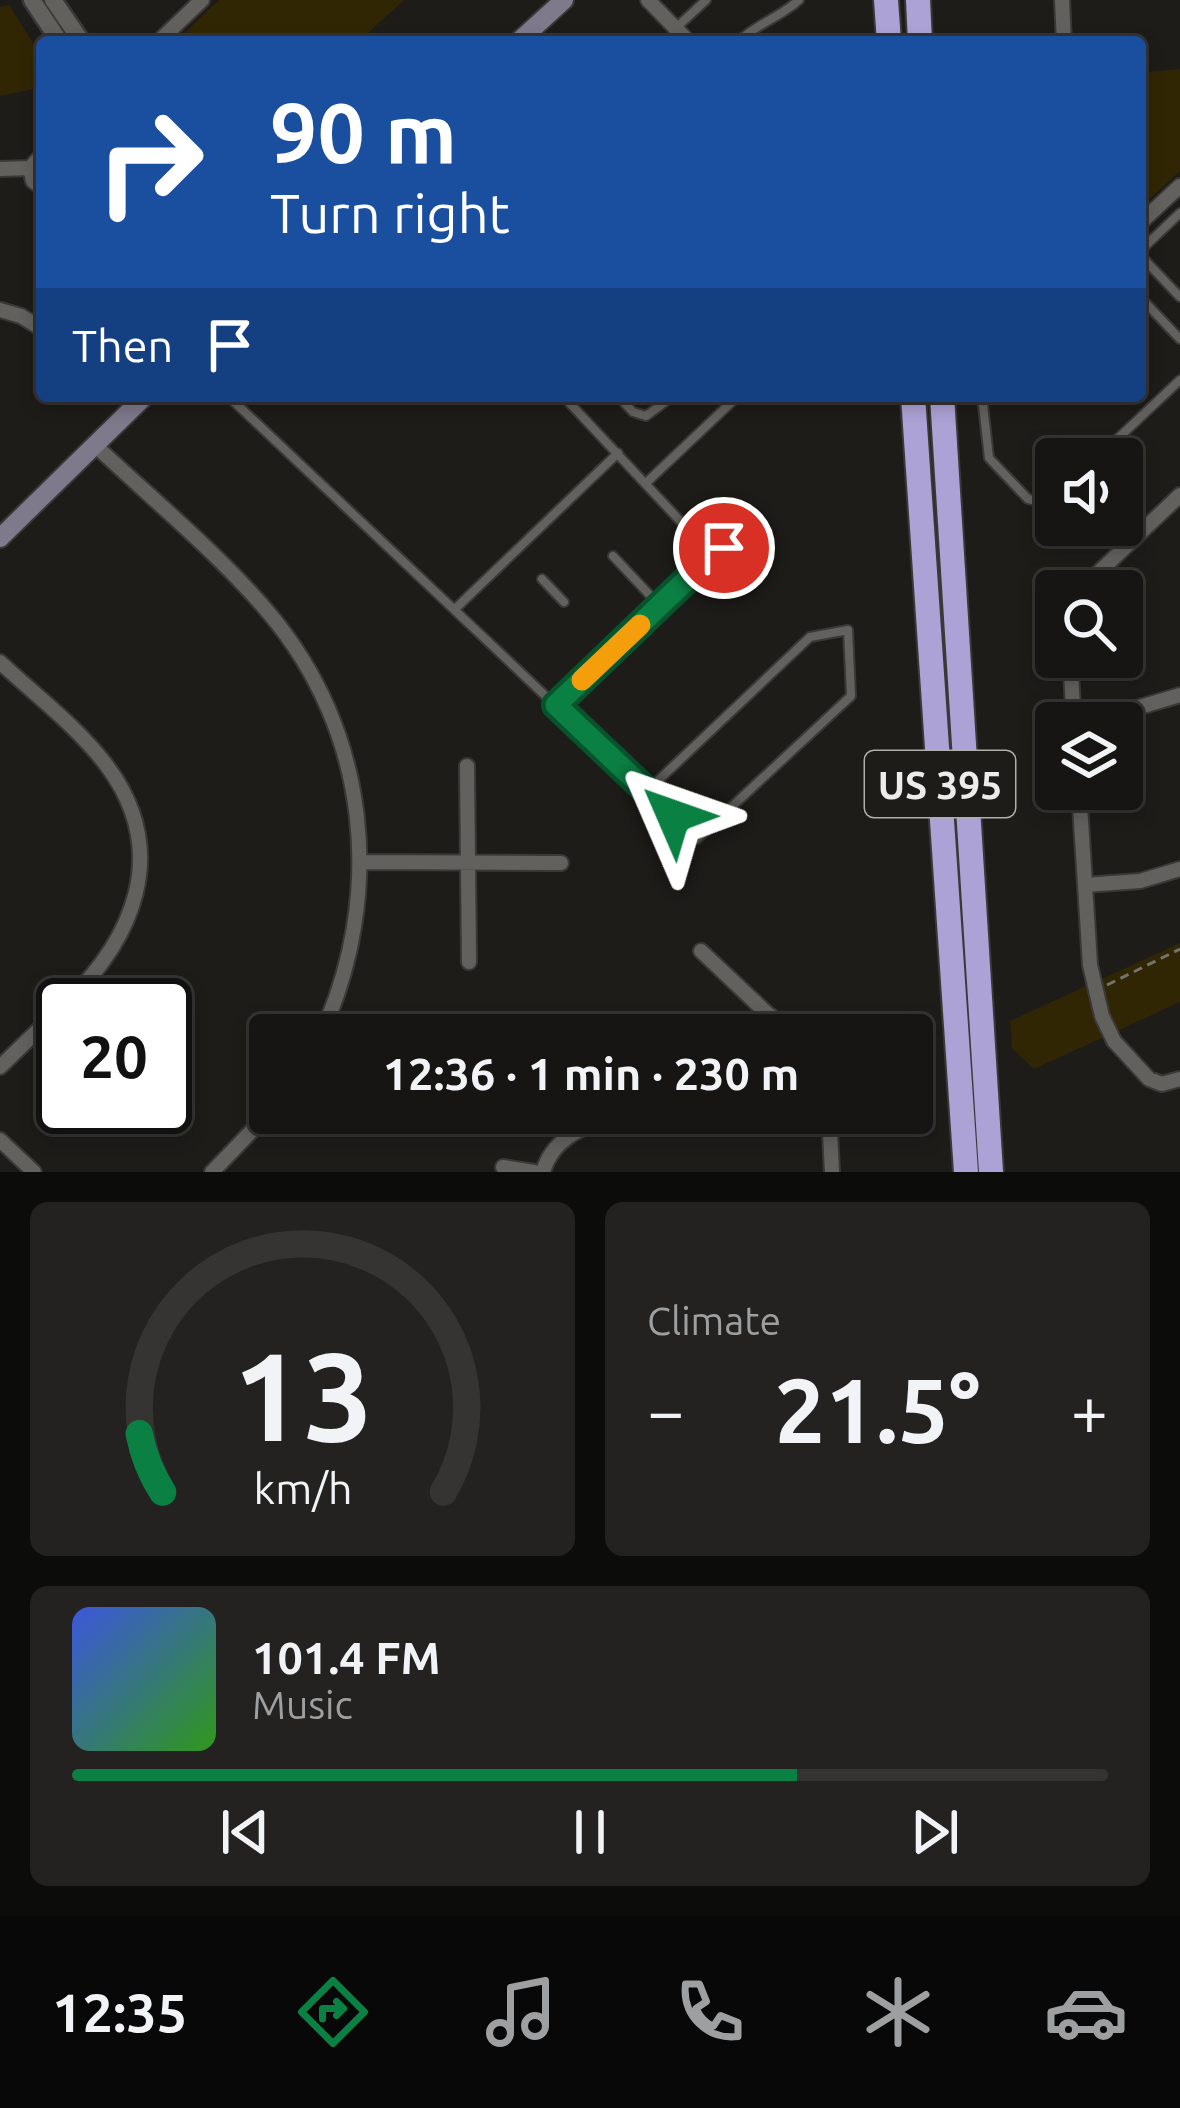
<!DOCTYPE html>
<meta charset="utf-8">
<style>
:root{--surface:#161513;--page:#232221;--text:#f1f3f6;--muted:#9e9fa0;--line:#353433;--accent:#0b8043}
body{margin:0;font-family:Ubuntu,sans-serif;background:var(--page);color:var(--text);height:100vh;display:flex;flex-direction:column;font-size:45px;white-space:nowrap}
*{box-sizing:border-box;margin:0}
p{font-size:39px;color:var(--muted)}
.icon{flex:none;width:66px;height:66px;fill:none;stroke:currentColor;stroke-width:2;stroke-linecap:round;stroke-linejoin:round}
.map{position:relative;height:1172px;overflow:hidden}
.sheet{display:flex;flex-direction:column;gap:30px;padding:30px;background:#0c0c0a;flex:1}
.sheet>*{flex:none}
.banner{position:absolute;left:36px;top:36px;width:1110px;height:366px;border-radius:12px;box-shadow:0 6px 18px #0003,0 0 0 3px var(--line);background:#1a4fa0;color:#fff;overflow:hidden}
.controls{position:absolute;left:1035px;top:438px;display:grid;gap:24px}
.controls a{display:grid;place-items:center;width:108px;height:108px;border-radius:12px;background:var(--surface);box-shadow:0 6px 18px #0003,0 0 0 3px var(--line);font-size:60px}
.speed{position:absolute;left:36px;top:978px;display:flex;gap:24px;font-size:60px;font-weight:700;text-align:center}
.speed>*{display:grid;place-content:center;width:156px;height:156px;border-radius:50%;background:var(--surface);box-shadow:0 6px 18px #0003,0 0 0 3px var(--line);line-height:1}
.speed .limit{border:6px solid #111;border-radius:18px;background:#fff;color:#111}
.pin{position:absolute;display:grid;place-items:center;width:102px;height:102px;color:#fff;margin:-51px;border:6px solid #fff;border-radius:50%;box-shadow:0 3px 12px #0007}
.me{position:absolute;width:132px;margin:-66px;rotate:313deg;stroke-linejoin:round;filter:drop-shadow(0 0 9px #0008)}
.turn{display:flex;align-items:center;gap:42px;height:252px;padding:0 36px;font-size:54px}
.turn .icon{width:156px;height:156px;stroke-width:2.5}
.turn b{display:block;font-size:84px;line-height:102px}
.then{display:flex;align-items:center;height:114px;padding:0 36px;background:#0003;gap:24px;font-size:45px}
.big{font-size:90px;font-weight:600;line-height:1.1}
.sheet .card{flex:1;display:flex;flex-direction:column;justify-content:center;gap:18px;min-width:0;padding:0 42px;border-radius:18px;background:var(--page)}
.sheet .dial{align-items:center;gap:0}
.dial svg{height:312px;overflow:visible;fill:none;stroke:var(--line);stroke-width:7;stroke-linecap:round;text-anchor:middle}
.dial text{fill:var(--text);stroke:none}
.song{display:flex;align-items:center;gap:36px}
.cover{width:144px;height:144px;border-radius:18px;background:linear-gradient(135deg,hsl(230 70% 55%),hsl(110 70% 35%))}
.played{height:12px;border-radius:6px;background:linear-gradient(90deg,var(--accent) 70%,var(--line) 70%)}
.keys{display:flex;justify-content:space-around;direction:ltr}
.heat{display:flex;justify-content:space-between;align-items:center;font-size:66px;direction:ltr}
.sheet .tiles{flex:1;display:grid;gap:30px;grid-template-columns:1fr 1fr}
.card:last-child{grid-column:span 2}
.trip{position:absolute;left:249px;top:1014px;width:684px;height:120px;border-radius:12px;background:var(--surface);box-shadow:0 6px 18px #0003,0 0 0 3px var(--line);font-weight:600;line-height:120px;text-align:center}
.tab-bar{display:flex;height:192px;justify-content:space-around;align-items:center;background:#090808;color:var(--muted)}
.tab-bar .icon{width:84px;height:84px}
.tab-bar .current{color:var(--accent)}
.tab-bar b{font-size:54px;color:var(--text)}
.map>svg:first-child{display:block}
.green{fill:#312604}
.lines{fill:none;stroke-linecap:round;stroke-linejoin:round}
.service-casing{stroke:#3a3937;stroke-width:12}
.minor-casing{stroke:#3a3937;stroke-width:18}
.tertiary-casing{stroke:#3a3937;stroke-width:21}
.secondary-casing{stroke:#3a3937;stroke-width:22}
.trunk-casing{stroke:#3a3937;stroke-width:28}
.path{stroke:#747370;stroke-width:3;stroke-dasharray:9 6;stroke-linecap:butt}
.service{stroke:#63615e;stroke-width:8}
.minor{stroke:#63615e;stroke-width:14}
.tertiary{stroke:#63615e;stroke-width:16}
.secondary{stroke:#7e798b;stroke-width:18}
.trunk{stroke:#aca2d5;stroke-width:24}
.route-casing{stroke:#07532c;stroke-width:30}
.route{stroke:#0b8043;stroke-width:21}
.slow{stroke:#f59e0b;stroke-width:21}
.labels{text-anchor:middle;dominant-baseline:central;stroke-width:10;stroke-linejoin:round;paint-order:stroke}
.shield{fill:#1d1c19;stroke:#afaeab;stroke-width:3}
.shield-label{font-size:39px;font-weight:bold;fill:#edecea}
</style>
<div class="map">
<svg width="1180" height="1172" viewBox="0 0 1180 1172">
<rect width="100%" height="100%" fill="#1d1c19"/>
<!-- green -->
<path class="green" d="M219,0h185l-46,42h-183z
M9,5l33,52v30l-42,9v-89z
M1180,69v102l-40,37v-135z
M1180,943v59l-146,67 -22,-21 -2,-27z"/>
<g class="lines">
<defs>
<path id="service" d="M677,27l29,-27
M738,42c18,-18 41,-24 61,-42
M1140,251l40,-38
M1140,255l40,42
M1140,297l40,42
M228,396c157,147 312,296 469,443l154,-143 -3,-66 -38,7 -164,155
M563,396l136,145
M618,396l15,16 13,4 27,-20
M982,396l7,62 39,41 13,3 15,-6
M1096,459l84,-79
M646,483l92,-87
M694 552a15 15 0 1 1 30 0a15 15 0 1 1-30 0Z
M613,556l47,50
M542,579l22,23
M455,609l163,-156
M556,705l146,-140"/>
<path id="minor" d="M648,0l41,42
M1062,0l2,42
M158,42l44,-42
M42,155l-12,13 3,13 9,7
M0,169l30,-1
M1140,223l40,-37
M0,310l21,6 21,13
M96,446c57,54 121,106 172,166 102,120 117,283 53,423
M1085,591l13,-18 82,-78
M1070,657l4,66
M0,662c35,33 78,65 107,104 64,86 27,173 -43,239
M1074,715l56,-5 50,-15
M467,766l2,196
M1079,789l11,176 12,51 12,25 35,38 13,5 18,-5
M361,862l200,1
M1085,885l55,-4 40,-12
M701,951l89,84
M751,1035l20,-19
M0,1067l63,-61
M829,1113l3,59
M0,1140l34,32
M503,1167l31,5
M212,1172l58,-60
M543,1172c10,-36 43,-45 74,-59"/>
<path id="tertiary" d="M32,0l28,42
M53,0l29,42"/>
<path id="secondary" d="M518,42l46,-42
M0,538l145,-142"/>
<path id="trunk" d="M886,0l3,42
M918,0l2,42
M913,396l53,776
M942,396l49,776"/>
</defs>
<!-- service casing -->
<use href="#service" class="service-casing"/>
<!-- minor casing -->
<use href="#minor" class="minor-casing"/>
<!-- tertiary casing -->
<use href="#tertiary" class="tertiary-casing"/>
<!-- secondary casing -->
<use href="#secondary" class="secondary-casing"/>
<!-- trunk casing -->
<use href="#trunk" class="trunk-casing"/>
<!-- path -->
<path class="path" d="M1107,985l73,-36"/>
<!-- service -->
<use href="#service" class="service"/>
<!-- minor -->
<use href="#minor" class="minor"/>
<!-- tertiary -->
<use href="#tertiary" class="tertiary"/>
<!-- secondary -->
<use href="#secondary" class="secondary"/>
<!-- trunk -->
<use href="#trunk" class="trunk"/>
</g>
<g class="lines">
<defs>
<path id="route" d="M673,816l-117,-111 146,-140 10,2 8,-5 4,-14"/>
</defs>
<!-- route casing -->
<use href="#route" class="route-casing"/>
<!-- route -->
<use href="#route" class="route"/>
<!-- slow -->
<path class="slow" d="M582,680l58,-55"/>
</g>
<g class="labels">
<!-- shield labels -->
<rect class="shield" x="865" y="751" width="150" height="66" rx="9"/>
<g class="shield-label">
<text x="940" y="784">US 395</text>
</g>
</g>
</svg>
<div class="controls">
<a><svg class="icon" aria-label="sound" viewBox="0 0 24 24"><path d="M4 9h4l5-4v14l-5-4H4zM17 9q2 3 0 6"/></svg></a>
<a><svg class="icon" aria-label="search" viewBox="0 0 24 24"><circle cx="10" cy="10" r="6"/><path d="M15 15l6 6"/></svg></a>
<a><svg class="icon" aria-label="layers" viewBox="0 0 24 24"><path d="M12 4l9 5-9 5-9-5zM3 14l9 5 9-5"/></svg></a>
</div>
<div class="speed"><div class="limit">20</div></div>
<div class="pin" style="left:724px;top:548px;background:#d93025"><svg class="icon" aria-label="arrive" viewBox="0 0 24 24"><path d="M6 21V4h12l-3 4 3 4H6"/></svg></div>
<svg class="me" style="left:673px;top:816px" viewBox="-20 -20 40 40"><path d="M0-17L14 15 0 8-14 15z" fill="#0b8043" stroke="#fff" stroke-width="4"/></svg>
<div class="trip">12:36 · 1 min · 230 m</div>
<div class="banner">
<div class="turn"><svg class="icon" aria-label="right" viewBox="0 0 24 24"><path d="M7 20v-9h11M14 6l5 5-5 5"/></svg><div><b>90 m</b>Turn right</div></div>
<div class="then">Then<svg class="icon" aria-label="arrive" viewBox="0 0 24 24"><path d="M6 21V4h12l-3 4 3 4H6"/></svg></div>
</div>
</div>
<section class="sheet">
<div class="tiles">
<div class="card dial"><svg viewBox="0 0 100 80">
<path d="M14 69A42 42 0 1 1 86 69"/>
<path d="M14 69A42 42 0 0 1 8 54" stroke="#0b8043"/>
<text x="50" y="56" font-size="32" font-weight="700">13</text>
<text x="50" y="72" font-size="11">km/h</text>
</svg></div>
<div class="card"><p>Climate</p>
<div class="heat"><a>−</a><b class="big">21.5°</b><a>+</a></div>
</div>
<div class="card">
<div class="song"><i class="cover"></i><div><b>101.4 FM</b><p>Music</p></div></div>
<div class="played"></div>
<div class="keys"><svg class="icon" aria-label="previous" viewBox="0 0 24 24"><path d="M18 5L8 12l10 7zM5 5v14"/></svg><svg class="icon" aria-label="pause" viewBox="0 0 24 24"><path d="M8 5v14M16 5v14"/></svg><svg class="icon" aria-label="next" viewBox="0 0 24 24"><path d="M6 5l10 7-10 7zM19 5v14"/></svg></div>
</div>
</div>
</section>
<nav class="tab-bar">
<b>12:35</b>
<svg class="icon current" aria-label="directions" viewBox="0 0 24 24"><path d="M12 3l9 9-9 9-9-9zM9 14v-3h6M13 9l2 2-2 2"/></svg>
<svg class="icon" aria-label="music" viewBox="0 0 24 24"><path d="M9 18V5l10-2v13"/><circle cx="6" cy="18" r="3"/><circle cx="16" cy="16" r="3"/></svg>
<svg class="icon" aria-label="phone" viewBox="0 0 24 24"><path d="M5 4h4l2 5-3 2q2 4 5 5l2-3 5 2v4C11 20 4 13 5 4z"/></svg>
<svg class="icon" aria-label="climate" viewBox="0 0 24 24"><path d="M12 3v18M4 7l16 10M4 17L20 7"/></svg>
<svg class="icon" aria-label="car" viewBox="0 0 24 24"><path d="M5 17H2v-5l4-1 3-4h7l3 4 3 1v5h-3M9 17h6M6 11h13"/><circle cx="7" cy="17" r="2"/><circle cx="17" cy="17" r="2"/></svg>
</nav>
